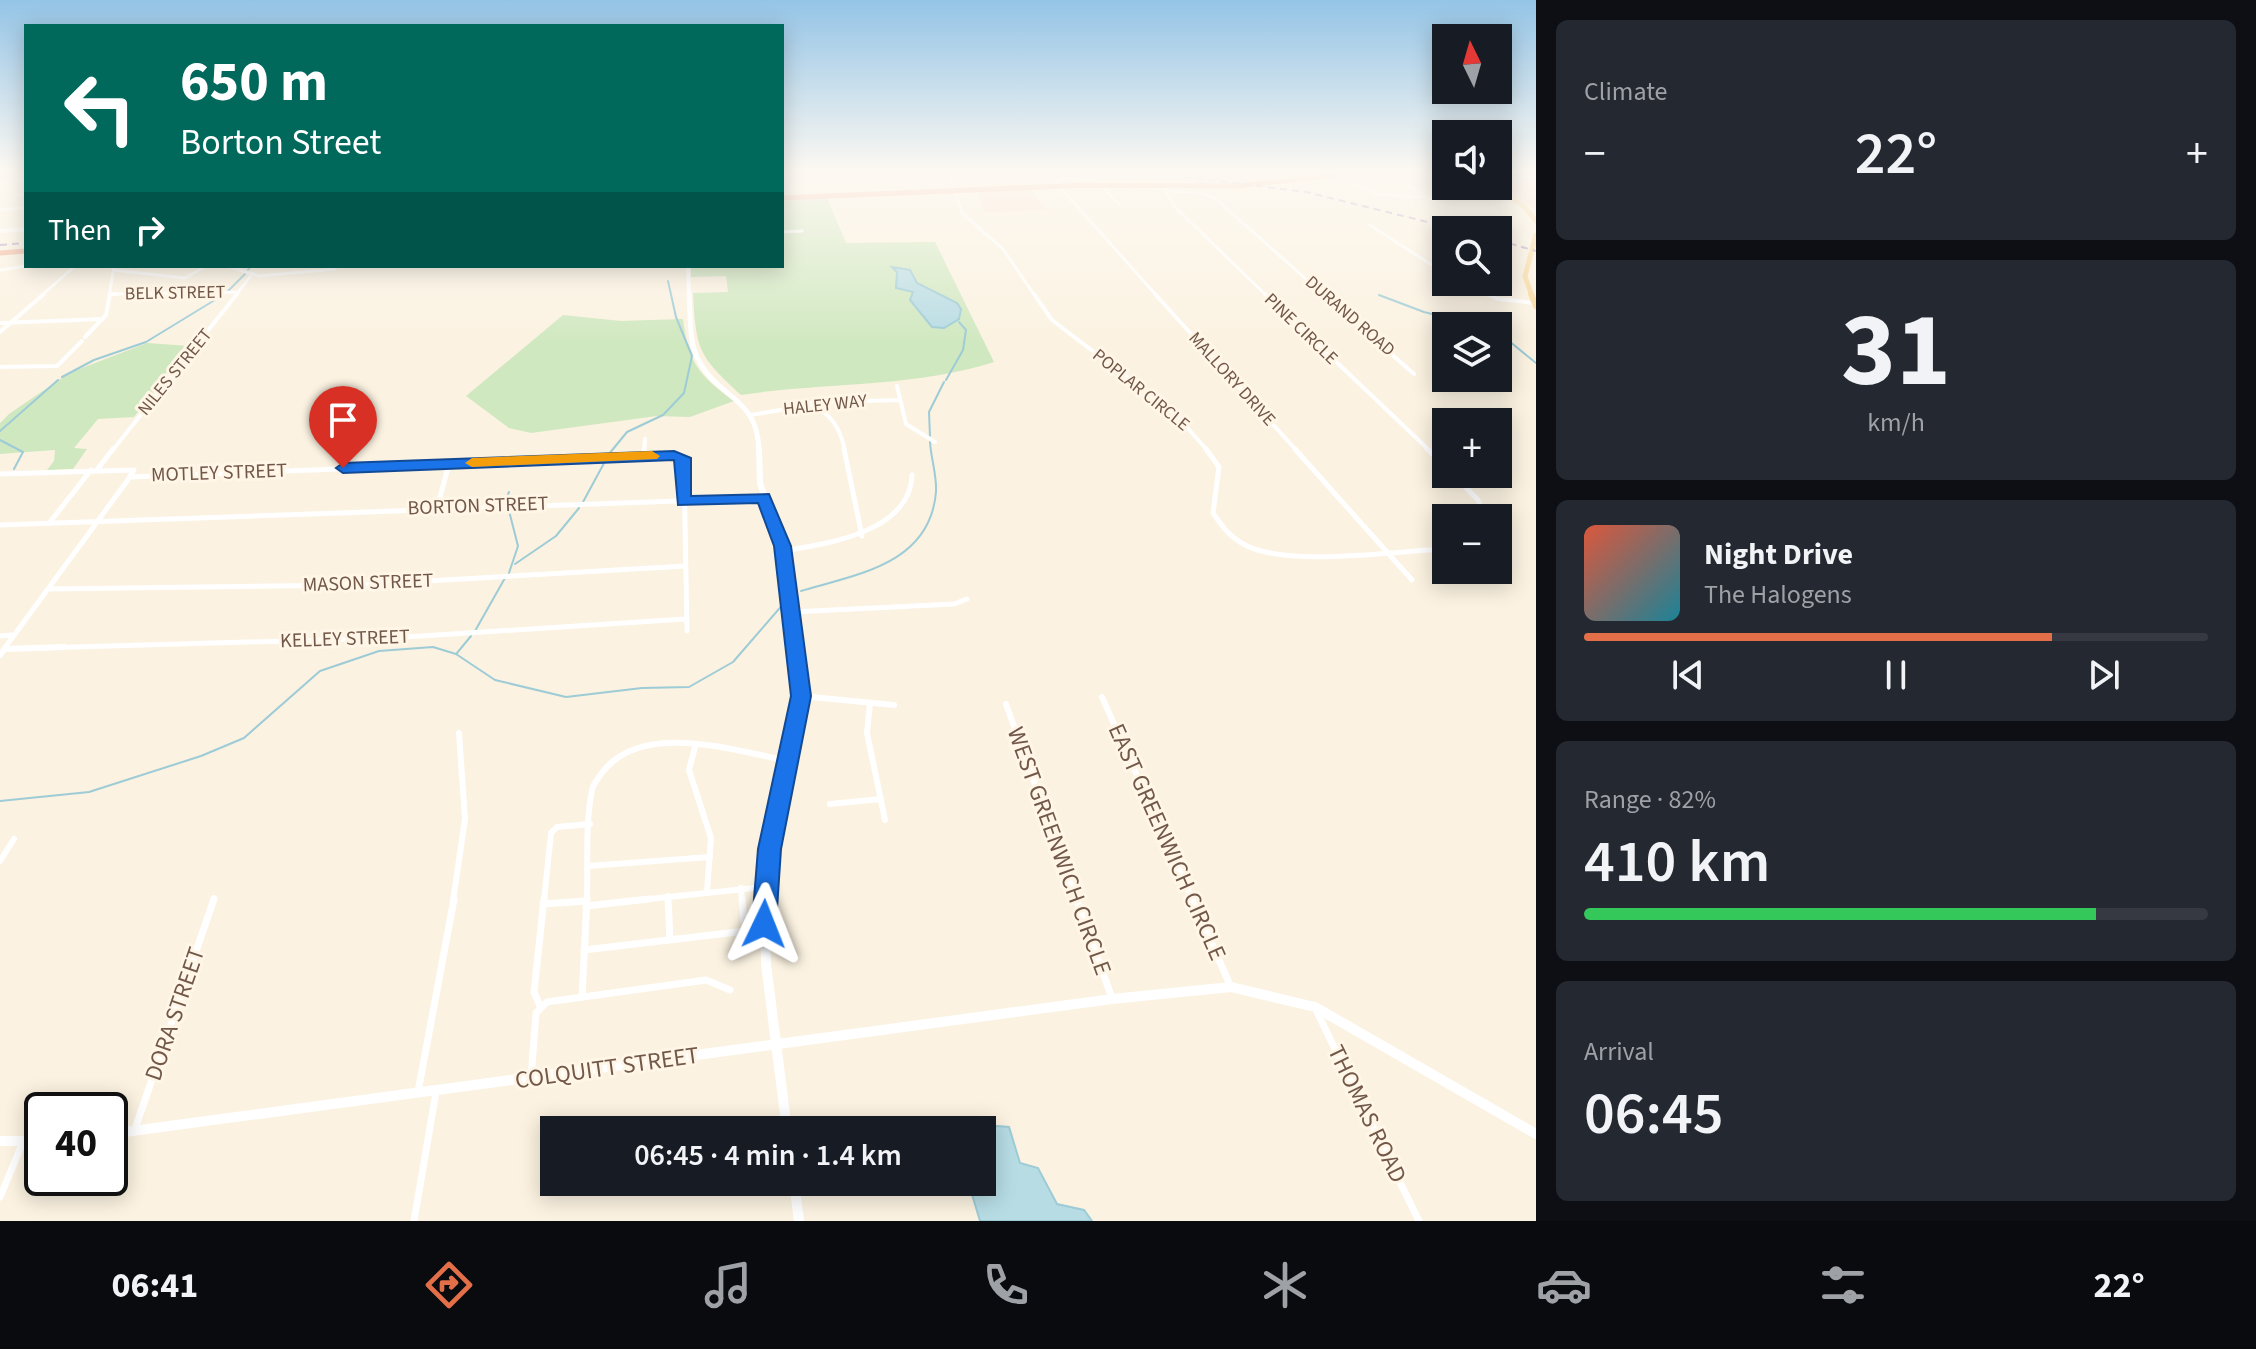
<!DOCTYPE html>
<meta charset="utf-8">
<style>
:root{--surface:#171b24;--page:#242831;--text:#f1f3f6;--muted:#9ea1a6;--line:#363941;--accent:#e36f49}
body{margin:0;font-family:"Source Sans 3",sans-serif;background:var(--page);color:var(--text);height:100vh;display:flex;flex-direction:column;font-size:30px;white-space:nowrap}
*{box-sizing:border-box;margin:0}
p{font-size:26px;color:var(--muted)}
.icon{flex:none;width:44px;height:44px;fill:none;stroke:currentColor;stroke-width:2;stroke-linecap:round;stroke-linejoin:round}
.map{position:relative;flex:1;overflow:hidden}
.details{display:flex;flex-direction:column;gap:20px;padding:20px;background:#0d0f14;width:720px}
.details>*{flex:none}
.top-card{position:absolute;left:24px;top:24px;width:760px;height:244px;border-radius:0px;box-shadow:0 4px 20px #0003;background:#00695c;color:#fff;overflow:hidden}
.needle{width:52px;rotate:355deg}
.fabs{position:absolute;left:1432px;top:24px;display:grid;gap:16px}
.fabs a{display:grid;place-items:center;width:80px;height:80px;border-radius:0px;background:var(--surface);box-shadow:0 4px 20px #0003;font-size:40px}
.speed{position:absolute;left:24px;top:1092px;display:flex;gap:16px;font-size:40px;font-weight:700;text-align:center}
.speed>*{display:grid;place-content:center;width:104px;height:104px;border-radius:50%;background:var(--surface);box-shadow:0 4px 20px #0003;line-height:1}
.speed .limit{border:4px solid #111;border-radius:12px;background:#fff;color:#111}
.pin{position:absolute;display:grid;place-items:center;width:68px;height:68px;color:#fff;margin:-82px -34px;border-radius:50% 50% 50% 0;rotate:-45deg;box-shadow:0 0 8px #0007}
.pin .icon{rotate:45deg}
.me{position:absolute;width:88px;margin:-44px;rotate:2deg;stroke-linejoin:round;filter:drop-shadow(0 0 6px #0008)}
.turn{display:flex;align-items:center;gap:28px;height:168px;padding:0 24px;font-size:36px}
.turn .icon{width:104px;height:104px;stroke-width:2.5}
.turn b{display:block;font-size:56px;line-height:68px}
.then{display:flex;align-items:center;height:76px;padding:0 24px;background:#0003;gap:16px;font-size:30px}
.big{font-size:60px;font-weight:600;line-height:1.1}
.details .card{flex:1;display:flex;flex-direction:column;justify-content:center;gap:12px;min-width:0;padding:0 28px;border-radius:12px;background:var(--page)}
.details .dial{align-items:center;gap:0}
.dial b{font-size:104px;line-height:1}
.song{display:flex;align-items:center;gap:24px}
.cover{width:96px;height:96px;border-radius:12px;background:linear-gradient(135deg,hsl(10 70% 55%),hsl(190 70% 35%))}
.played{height:8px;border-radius:4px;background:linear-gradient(90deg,var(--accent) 75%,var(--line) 75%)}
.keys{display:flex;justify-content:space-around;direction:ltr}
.heat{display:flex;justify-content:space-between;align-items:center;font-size:44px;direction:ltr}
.charge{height:12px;border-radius:6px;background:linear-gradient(90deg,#34c759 82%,var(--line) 0)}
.trip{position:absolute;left:540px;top:1116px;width:456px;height:80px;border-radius:0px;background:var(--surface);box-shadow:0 4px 20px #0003;font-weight:600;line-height:80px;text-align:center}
.menu{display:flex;height:128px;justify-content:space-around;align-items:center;background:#090b0e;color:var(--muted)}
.menu .icon{width:56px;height:56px}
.menu .current{color:var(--accent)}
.menu b{font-size:36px;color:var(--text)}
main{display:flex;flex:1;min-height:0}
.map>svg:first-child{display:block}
.commercial{fill:#fce1d5}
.green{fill:#d0e8c0}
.water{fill:#b7dce4;stroke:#9dcbd6;stroke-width:2}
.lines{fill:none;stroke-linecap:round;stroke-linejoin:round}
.stream{stroke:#9dcbd6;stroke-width:2}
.street-far4{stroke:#fff;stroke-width:3}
.street-far3{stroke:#fff;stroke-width:4}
.street-far2{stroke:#fff;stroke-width:5}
.street-far1{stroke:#fff;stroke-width:6}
.street{stroke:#fff;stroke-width:7}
.secondary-far4{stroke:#fff;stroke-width:4}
.secondary-far3{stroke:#fff;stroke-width:5}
.secondary-far2{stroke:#fff;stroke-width:6}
.secondary-far1{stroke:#fff;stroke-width:8}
.secondary{stroke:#fff;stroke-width:10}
.primary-far1{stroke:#f9d89b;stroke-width:5}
.primary{stroke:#f9d89b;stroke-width:6}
.highway{stroke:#f5b399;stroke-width:5}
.rail{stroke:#b5a1c4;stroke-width:2;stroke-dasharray:7 5;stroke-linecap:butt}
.route{fill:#1a73e8;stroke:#114b97;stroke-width:2}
.slow{fill:#f59e0b}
.labels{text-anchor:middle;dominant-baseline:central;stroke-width:6;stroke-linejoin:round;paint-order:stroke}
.far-street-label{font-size:18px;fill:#725849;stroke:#fff6e7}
.street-label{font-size:20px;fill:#725849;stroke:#fff6e7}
.near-street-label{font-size:24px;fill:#725849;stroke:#fff6e7}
</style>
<main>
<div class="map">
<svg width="1536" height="1221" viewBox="0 0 1536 1221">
<rect width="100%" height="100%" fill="#fbf2e1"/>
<!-- commercial -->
<path class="commercial" d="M1498,172h38v38l-39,-24z
M1030,190l17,20 -63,2 -6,-20z"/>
<!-- green -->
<path class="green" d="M827,198l19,45 89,-1 59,120c-82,26 -169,20 -253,33 -42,-39 -45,-44 -48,-102l35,-1 -2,-16 -35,1v-11h91v-65z
M563,315l58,6 62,-2c5,43 16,57 51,82l-44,16 -33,-1 -126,17 -22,-5 -43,-32z
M147,343l43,3 -56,71 -36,2 -24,29 13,1 -14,20 -26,1 7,-9 1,-11 -55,4v-31l9,-9 60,-41z"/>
<!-- water -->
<path class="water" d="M892,267l18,3 7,13 40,20 4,6 -2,10 -15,9 -12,-1 -22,-27 3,-8 -17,-4 1,-16z
M997,1126l12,1 11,36 18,5 19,36 27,6 8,11h-112l-9,-30 1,-9h10v-45z"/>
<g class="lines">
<!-- stream -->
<path class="stream" d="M248,270l3,-4
M227,292l18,-18
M1379,295l45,17 56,14
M1498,332l38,31
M62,377l32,-17 52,-18 77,-47
M946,380l17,-30 3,-20 -7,-8
M0,431l58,-51
M930,436l-1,-24 15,-30
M0,440l23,12 -9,17
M509,492l-3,7 12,47 -9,27
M583,502l26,-48 18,-22 36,-17 21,-22 8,-37 -16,-39 -8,-36
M515,564l41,-28 23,-28
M801,591c57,-17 129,-27 135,-99 1,-17 -5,-33 -6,-50
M475,631l30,-53
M457,653l14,-17
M0,801l89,-9 112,-36 43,-18 76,-67 59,-20 54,-4 23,7 39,26 71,17 76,-9 47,-1 44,-25 52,-60"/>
<!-- street-far4 -->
<path class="street-far4" d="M949,172l13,41 41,36 32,47
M1384,172l52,30
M1336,175l44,20 48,2
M1053,178l44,3
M0,183l26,-5
M1101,185l18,19
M1059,186l98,110
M1163,186l12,21 92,89
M1167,191l34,2 15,6 109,97
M20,195h6
M0,210l26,-2
M1368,224l78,50
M782,232l20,-1
M227,266l32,10 76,-7
M0,270l26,-4
M113,270l72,8 21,-12
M1460,282l30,14
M110,294l129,-2
M41,296l34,-30
M109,296l5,-30
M235,296l18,-23"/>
<!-- street-far3 -->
<path class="street-far3" d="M110,294h6
M192,294h22
M1034,294l18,26 122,93 34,38
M1155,294l142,157
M1265,294l165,157
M1323,294l91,80
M1486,294l12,5 36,4
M0,323l103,-4
M0,332l44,-38
M85,337l21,-22 4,-21
M0,367l57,-1 25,-25
M897,386l9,38 29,18
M811,403c21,13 29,24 34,48
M751,415l76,-13 72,-2
M112,451l125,-157
M644,451l1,-12"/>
<!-- street-far2 -->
<path class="street-far2" d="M844,449l18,87
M1206,449l13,18 -6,46c9,13 16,23 30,31 42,24 152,7 203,5
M1295,449l117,131
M1427,449l19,18
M644,457v-8
M97,470l16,-21
M0,474l134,-4 -4,6
M1453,474l25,26 8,18
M130,477l550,-21 4,11 3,164
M437,508l12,-44
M50,522l41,-52
M0,525l764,-27
M783,551c42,-7 127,-18 129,-76
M49,589l309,-4 328,-19
M792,612l162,-8 13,-5
M0,636l12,-1
M4,649l126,-172
M5,649l385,-11 295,-19"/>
<!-- street-far1 -->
<path class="street-far1" d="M5,649l59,-2
M0,655l6,-8
M801,696l93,9
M1102,697l91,204
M870,703l-3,30 18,87
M1006,704l71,197
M695,747l-6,23 22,68 -4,54
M830,804l51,-5
M0,861l14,-22
M588,866l122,-9
M741,888l1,13
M668,896v5
M213,901l1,-3
M453,901l12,-82 -6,-86
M544,901l7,-68 6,-6 33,-3
M581,901h5
M587,901c1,-35 -2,-76 5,-111 1,-6 6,-11 9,-16 40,-55 133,-23 188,-13
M630,901l135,-14"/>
<!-- street -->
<path class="street" d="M668,899l2,41
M1076,899l36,99
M1192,899l39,88
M543,904l43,-3
M586,906l63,-7
M584,950l161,-19 -3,-32
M582,997l5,-98
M540,1006l-6,-14 10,-93
M1317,1012l102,209
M531,1078l5,-65 11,-11 159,-22 24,10
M418,1092l36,-193
M135,1129l79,-230
M0,1197l23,-55
M414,1221l22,-129"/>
<!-- secondary-far4 -->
<path class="secondary-far4" d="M984,172l69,6 6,8
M0,231l26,-2
M688,266l1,30"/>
<!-- secondary-far3 -->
<path class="secondary-far3" d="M689,294c2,22 -1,47 10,67 20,38 59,36 60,90"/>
<!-- secondary-far2 -->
<path class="secondary-far2" d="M759,449l1,34 22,63 16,103"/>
<!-- secondary-far1 -->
<path class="secondary-far1" d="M764,901l6,-52 29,-131 -1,-71"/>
<!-- secondary -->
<path class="secondary" d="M765,899l1,65 21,166
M110,1134l1002,-135 119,-12 84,20 221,127
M0,1141h42
M794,1182l5,39"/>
<!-- primary-far1 -->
<path class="primary-far1" d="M1492,186l32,20 12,15
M1532,296l-7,-20 11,-41"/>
<!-- primary -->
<path class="primary" d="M1531,294l5,12"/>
<!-- highway -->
<path class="highway" d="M782,198l303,-13 152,1 126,-14
M0,253l26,-2"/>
<!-- rail -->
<path class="rail" d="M1149,172l157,20 154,38
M1498,240l38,11
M0,245l26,-2"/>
</g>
<!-- sky -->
<linearGradient id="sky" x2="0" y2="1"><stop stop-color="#94c4e6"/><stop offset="0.5" stop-color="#fdf9f2"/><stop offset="1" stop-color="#fdf9f2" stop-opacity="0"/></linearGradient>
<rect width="1536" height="343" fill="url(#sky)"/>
<!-- route -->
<path class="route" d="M674,451l17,7v38l78,-2 22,52 20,150 -30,153 -5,75 -3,9 -9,3 -9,-3 -3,-9 6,-75 33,-153 -17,-150 -16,-43 -80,2 -4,-45 -331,13 -7,-5 7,-5z"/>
<!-- slow -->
<path class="slow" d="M652,451l8,5 -3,3 -185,8 -7,-4 7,-5z"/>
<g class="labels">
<!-- far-street labels -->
<g class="far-street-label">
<text transform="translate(175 293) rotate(-1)">BELK STREET</text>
<text transform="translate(1350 316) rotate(41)">DURAND ROAD</text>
<text transform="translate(1301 329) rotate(44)">PINE CIRCLE</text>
<text transform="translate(175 372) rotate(-51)">NILES STREET</text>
<text transform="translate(1232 379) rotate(48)">MALLORY DRIVE</text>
<text transform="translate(1141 390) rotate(39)">POPLAR CIRCLE</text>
<text transform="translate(825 405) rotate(-6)">HALEY WAY</text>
</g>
<!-- street labels -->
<g class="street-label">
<text transform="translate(219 473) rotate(-2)">MOTLEY STREET</text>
<text transform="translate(478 506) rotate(-2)">BORTON STREET</text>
<text transform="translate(368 583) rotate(-2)">MASON STREET</text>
<text transform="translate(345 639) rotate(-2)">KELLEY STREET</text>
</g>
<!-- near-street labels -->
<g class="near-street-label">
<text transform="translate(1167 842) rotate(66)">EAST GREENWICH CIRCLE</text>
<text transform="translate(1059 851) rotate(70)">WEST GREENWICH CIRCLE</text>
<text transform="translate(175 1014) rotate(-71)">DORA STREET</text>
<text transform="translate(607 1068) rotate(-8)">COLQUITT STREET</text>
<text transform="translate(1367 1114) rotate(64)">THOMAS ROAD</text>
</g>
</g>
</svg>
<div class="fabs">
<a><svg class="needle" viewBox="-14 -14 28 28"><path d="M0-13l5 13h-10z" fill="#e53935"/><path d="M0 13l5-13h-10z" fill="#9ea1a6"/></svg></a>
<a><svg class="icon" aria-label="sound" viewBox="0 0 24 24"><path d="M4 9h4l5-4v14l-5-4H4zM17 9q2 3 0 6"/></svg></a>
<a><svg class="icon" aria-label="search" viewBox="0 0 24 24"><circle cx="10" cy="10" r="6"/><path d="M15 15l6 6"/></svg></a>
<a><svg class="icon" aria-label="layers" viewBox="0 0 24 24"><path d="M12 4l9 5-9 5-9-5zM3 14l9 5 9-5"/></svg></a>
<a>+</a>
<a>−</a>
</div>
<div class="speed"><div class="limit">40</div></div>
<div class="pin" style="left:343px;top:468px;background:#d93025"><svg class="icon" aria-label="arrive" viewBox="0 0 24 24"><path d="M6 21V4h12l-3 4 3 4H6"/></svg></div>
<svg class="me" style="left:764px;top:924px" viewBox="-20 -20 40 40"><path d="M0-17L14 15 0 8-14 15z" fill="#1a73e8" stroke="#fff" stroke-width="4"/></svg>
<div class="trip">06:45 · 4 min · 1.4 km</div>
<div class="top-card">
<div class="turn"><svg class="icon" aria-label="left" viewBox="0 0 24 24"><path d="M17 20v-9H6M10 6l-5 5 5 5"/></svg><div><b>650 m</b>Borton Street</div></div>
<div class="then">Then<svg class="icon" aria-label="right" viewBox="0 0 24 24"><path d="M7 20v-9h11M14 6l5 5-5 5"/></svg></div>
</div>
</div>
<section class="details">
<div class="card"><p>Climate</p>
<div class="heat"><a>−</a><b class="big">22°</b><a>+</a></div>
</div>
<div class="card dial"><b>31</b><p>km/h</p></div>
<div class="card">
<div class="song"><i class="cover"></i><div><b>Night Drive</b><p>The Halogens</p></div></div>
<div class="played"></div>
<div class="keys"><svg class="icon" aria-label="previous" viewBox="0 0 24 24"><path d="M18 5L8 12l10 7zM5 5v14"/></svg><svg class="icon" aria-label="pause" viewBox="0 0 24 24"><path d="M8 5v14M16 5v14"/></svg><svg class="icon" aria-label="next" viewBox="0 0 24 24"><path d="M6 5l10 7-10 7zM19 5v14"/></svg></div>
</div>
<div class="card"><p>Range · 82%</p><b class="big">410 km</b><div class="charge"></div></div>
<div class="card"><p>Arrival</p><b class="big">06:45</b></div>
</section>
</main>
<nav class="menu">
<b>06:41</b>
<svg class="icon current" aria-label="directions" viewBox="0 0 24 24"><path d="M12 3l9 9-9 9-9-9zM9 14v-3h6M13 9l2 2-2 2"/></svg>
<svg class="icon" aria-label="music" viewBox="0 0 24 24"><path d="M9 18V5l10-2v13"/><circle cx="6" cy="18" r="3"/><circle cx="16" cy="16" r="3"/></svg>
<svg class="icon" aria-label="phone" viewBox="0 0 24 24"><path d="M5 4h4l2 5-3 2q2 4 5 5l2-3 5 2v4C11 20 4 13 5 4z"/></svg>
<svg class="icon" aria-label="climate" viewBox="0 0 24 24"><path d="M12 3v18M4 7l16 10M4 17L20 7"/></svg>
<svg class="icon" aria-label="car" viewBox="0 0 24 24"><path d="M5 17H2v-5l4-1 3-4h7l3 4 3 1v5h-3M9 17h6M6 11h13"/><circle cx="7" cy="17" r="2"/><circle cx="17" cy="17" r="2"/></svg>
<svg class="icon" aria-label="filters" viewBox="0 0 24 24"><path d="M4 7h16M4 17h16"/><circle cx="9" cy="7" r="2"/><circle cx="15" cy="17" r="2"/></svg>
<b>22°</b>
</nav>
